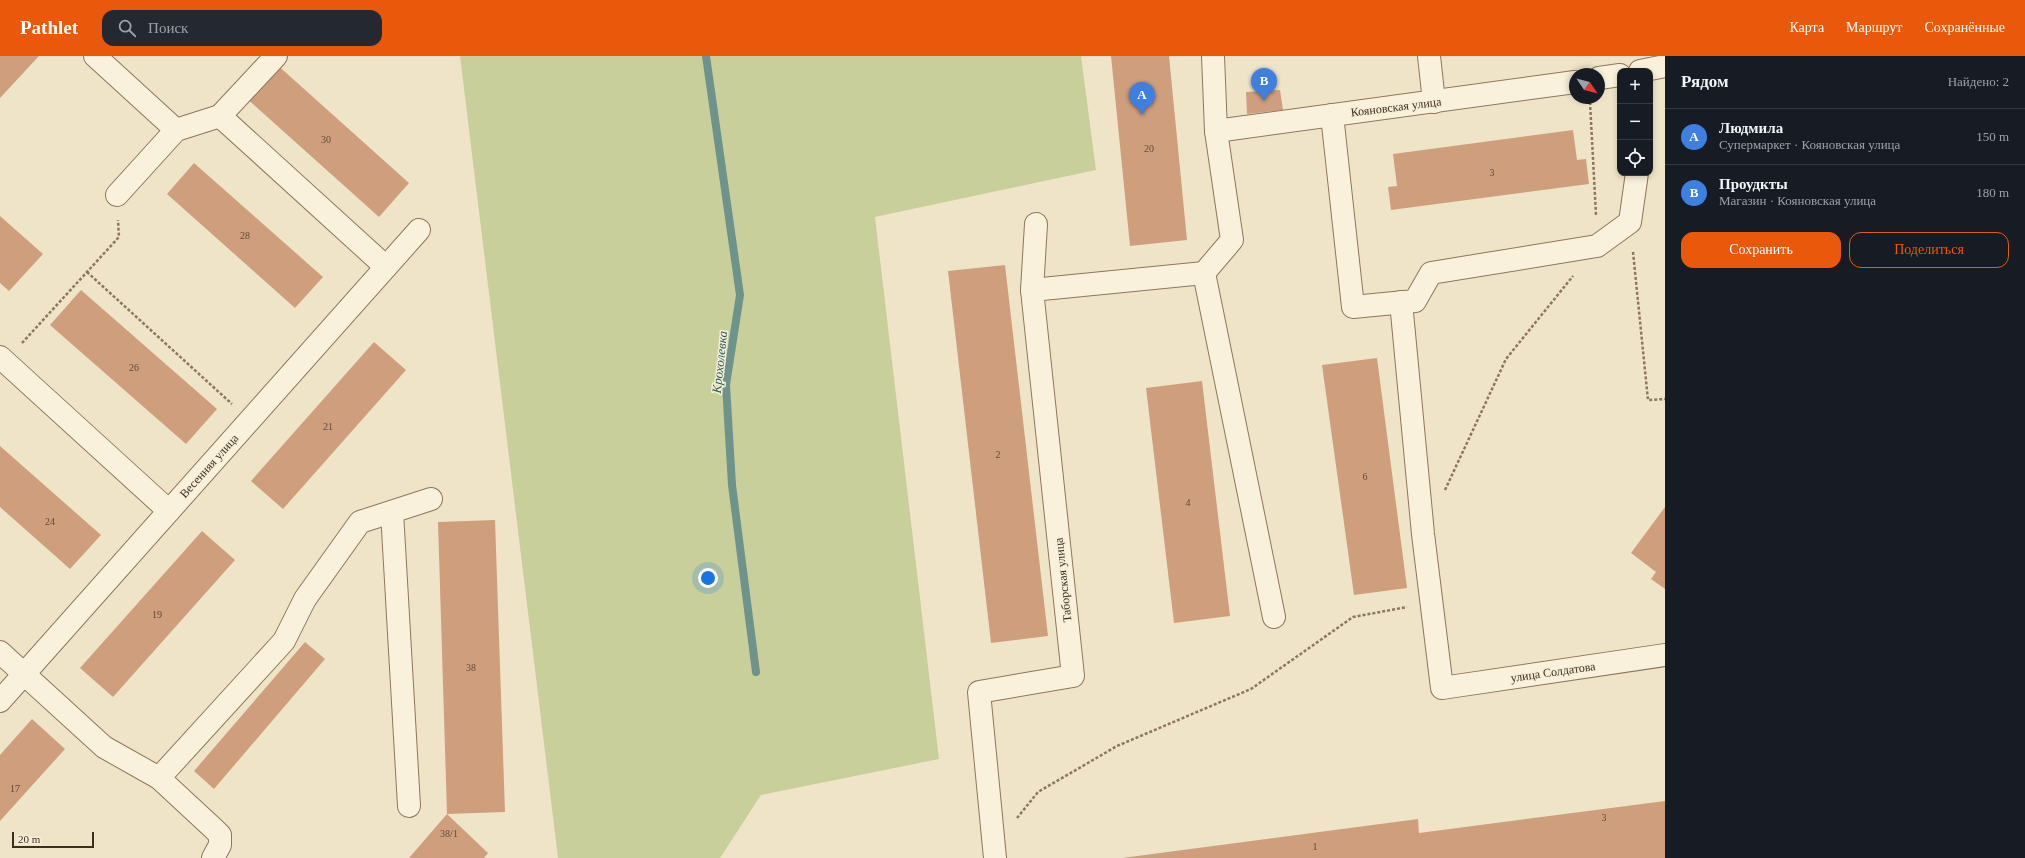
<!DOCTYPE html>
<html lang="ru">
<meta charset="utf-8">
<style>
:root{--surface:#171b24;--page:#242831;--text:#f1f3f6;--muted:#9ea1a6;--line:#363941;--accent:#ea580c}
body{margin:0;font-family:"Times New Roman",serif;background:var(--page);color:var(--text)}
.controls{position:absolute;right:12px;top:12px;display:grid;overflow:hidden;border-radius:8px;box-shadow:0 2px 6px #0003}
.controls button{width:36px;height:36px;display:grid;place-items:center;padding:0;border:0;border-bottom:1px solid var(--line);background:var(--surface);color:var(--text);font:20px sans-serif}
.compass{position:absolute;left:1569px;top:12px;width:36px;height:36px;border-radius:50%;background:var(--surface);box-shadow:0 2px 6px #0003;rotate:125deg}
.scale{position:absolute;left:12px;bottom:10px;width:82px;box-sizing:border-box;padding-left:4px;border:2px solid #3d2e20;border-top:0;font-size:11px;line-height:14px;white-space:nowrap;color:#3d2e20;-webkit-text-stroke:3px #f7eed8;paint-order:stroke}
.you{position:absolute;left:708px;top:522px;width:14px;height:14px;margin:-10px;border:3px solid #fff;border-radius:50%;background:#1a73e8;box-shadow:0 0 0 6px #1a73e833}
.badge{display:grid;place-items:center;width:26px;height:26px;border-radius:50%;background:var(--accent);color:#fff;font-size:13px;font-weight:700}
.pin{position:absolute;translate:-50% -33px;filter:drop-shadow(0 1px 2px #0008)}
.pin::after{content:'';position:absolute;top:21px;width:14px;height:12px;background:inherit;clip-path:polygon(0 0,100% 0,50% 100%)}
.list{margin:0;padding:0;list-style:none}
h2{display:flex;justify-content:space-between;align-items:center;height:52px;margin:0;padding:0 16px;font-size:17px}
h2 small{font-size:13px;font-weight:400;color:var(--muted)}
.list li{display:grid;grid-template-columns:26px 1fr auto;gap:12px;align-items:center;box-sizing:border-box;height:56px;padding:0 16px;border-top:1px solid var(--line)}
.list b{display:block;font-size:15px;white-space:nowrap}
.list p{margin:0;font-size:13px;white-space:nowrap;color:var(--muted)}
.list em{font-size:13px;font-style:normal;color:var(--muted)}
.actions{display:flex;gap:8px;padding:12px 16px}
.actions a{flex:1;padding:9px 0;border:1px solid var(--accent);border-radius:12px;text-align:center;font-size:14px;color:var(--accent)}
.actions .main{background:var(--accent);color:#fff}
.icon{flex:none;width:22px;height:22px;fill:none;stroke:currentColor;stroke-width:2;stroke-linecap:round;stroke-linejoin:round}
.map{position:relative;flex:none;width:1665px;height:802px;overflow:hidden}
header{display:flex;align-items:center;gap:24px;box-sizing:border-box;height:56px;padding:0 20px;background:var(--accent);color:#fff}
header strong{font-size:19px}
nav{display:flex;gap:22px;margin-inline-start:auto;font-size:14px}
.search{width:280px;height:36px;background:var(--page);display:flex;align-items:center;gap:10px;box-sizing:border-box;padding:0 14px;border-radius:12px;color:var(--muted);font-size:15px}
main{display:flex}
aside{flex:1;background:var(--surface)}
.map>svg:first-child{display:block}
.green{fill:#c9cf9b}
.lines{fill:none;stroke-linecap:round;stroke-linejoin:round}
.stream{stroke:#6f938a;stroke-width:8}
.building{fill:#cf9f7d}
.minor-casing{stroke:#8d765c;stroke-width:24}
.path{stroke:#8d765c;stroke-width:2.5;stroke-dasharray:3 2;stroke-linecap:butt}
.minor{stroke:#faf1dc;stroke-width:22}
.labels{text-anchor:middle;stroke-width:3;stroke-linejoin:round;paint-order:stroke}
.number-label{font-size:10px;fill:#624a37}
.street-label{font-size:12px;fill:#3d2e20;stroke:#f7eed8}
.water-label{font-size:13px;font-style:italic;fill:#2f5d5a;stroke:#f7eed8}
</style>
<header>
<strong>Pathlet</strong>
<div class="search"><svg class="icon" aria-label="search" viewBox="0 0 24 24"><circle cx="10" cy="10" r="6"/><path d="M15 15l6 6"/></svg>Поиск</div>
<nav><a>Карта</a><a>Маршрут</a><a>Сохранённые</a></nav>
</header>
<main>
<div class="map">
<svg width="1665" height="802" viewBox="0 0 1665 802">
<rect width="100%" height="100%" fill="#f0e4c8"/>
<polygon class="green" points="460,0 1081,0 1096,114 875,161 939,703 761,739 720,802 558,802"/>
<g class="lines">
<polyline class="stream" points="706,0 740,239 726,329 732,429 756,616"/>
</g>
<g class="building">
<polygon points="0,0 39,0 0,42"/>
<polygon points="1111,0 1169,0 1187,184 1130,190"/>
<polygon points="274,6 409,127 379,161 244,40"/>
<polygon points="1280,34 1283,54 1247,58 1246,36"/>
<polygon points="1573,74 1577,104 1586,103 1589,128 1391,154 1388,131 1397,130 1393,98"/>
<polygon points="194,107 323,221 295,252 167,138"/>
<polygon points="0,160 43,198 9,235 0,227"/>
<polygon points="1005,209 1048,580 991,587 948,215"/>
<polygon points="81,234 217,353 186,388 50,269"/>
<polygon points="374,286 406,314 283,453 251,425"/>
<polygon points="1377,302 1407,532 1354,539 1322,309"/>
<polygon points="1202,325 1230,560 1174,567 1146,332"/>
<polygon points="0,390 101,479 70,513 0,451"/>
<polygon points="1665,451 1665,533 1651,523 1656,516 1631,497"/>
<polygon points="495,464 505,756 447,758 438,466"/>
<polygon points="202,475 235,504 113,641 80,612"/>
<polygon points="305,586 325,603 214,733 194,715"/>
<polygon points="32,663 65,693 0,765 0,699"/>
<polygon points="1665,745 1665,802 1122,802 1418,763 1419,777"/>
<polygon points="447,758 488,797 484,802 409,802"/>
</g>
<g class="lines">
<defs>
<g id="minor">
<polyline points="95,0 176,74"/>
<polyline points="276,0 220,60 386,211"/>
<polyline points="1213,0 1216,75 1232,184 1204,217 1274,561"/>
<polyline points="1429,0 1434,46"/>
<polyline points="1640,15 1665,10"/>
<polyline points="1599,22 1620,19"/>
<polyline points="1332,59 1353,251 1415,245 1431,217 1597,190 1630,166 1637,117"/>
<polyline points="1216,75 1575,26"/>
<polyline points="117,139 176,74 220,60"/>
<polyline points="1032,234 1204,217"/>
<polyline points="1401,246 1423,478 1442,632 1665,599"/>
<polyline points="0,301 169,455"/>
<polyline points="392,456 409,750"/>
<polyline points="0,596 104,691 159,722 214,773 220,779 220,789 213,802"/>
<polyline points="0,645 419,174"/>
<polyline points="159,722 284,585 305,543 360,466 431,443"/>
<polyline points="995,802 979,636 1073,620 1032,234 1036,168"/>
</g>
</defs>
<use href="#minor" class="minor-casing"/>
<g class="path">
<polyline points="1590,46 1596,159"/>
<polyline points="1633,196 1648,344 1665,343"/>
<polyline points="87,216 232,348"/>
<polyline points="22,287 119,181 118,164"/>
<polyline points="1445,434 1506,303 1573,220"/>
<polyline points="1017,762 1038,736 1117,690 1251,633 1353,561 1407,551"/>
</g>
<use href="#minor" class="minor"/>
</g>
<g class="labels">
<g class="number-label">
<text x="326" y="87">30</text>
<text x="1149" y="96">20</text>
<text x="1492" y="120">3</text>
<text x="245" y="183">28</text>
<text x="134" y="315">26</text>
<text x="328" y="374">21</text>
<text x="998" y="402">2</text>
<text x="1365" y="424">6</text>
<text x="1188" y="450">4</text>
<text x="50" y="469">24</text>
<text x="157" y="562">19</text>
<text x="471" y="615">38</text>
<text x="15" y="736">17</text>
<text x="1604" y="765">3</text>
<text x="449" y="781">38/1</text>
<text x="1315" y="794">1</text>
</g>
<g class="street-label">
<text transform="translate(1396 51) rotate(-7)" y="4">Кояновская улица</text>
<text transform="translate(209 410) rotate(-48)" y="4">Весенняя улица</text>
<text transform="translate(1063 524) rotate(-96)" y="4">Таборская улица</text>
<text transform="translate(1553 616) rotate(-8)" y="4">улица Солдатова</text>
</g>
<g class="water-label">
<text transform="translate(719 306) rotate(-84)" y="5">Крохолевка</text>
</g>
</g>
</svg>
<div class="controls">
<button>+</button>
<button>−</button>
<button><svg class="icon" aria-label="locate" viewBox="0 0 24 24"><circle cx="12" cy="12" r="6"/><path d="M12 2v4M12 18v4M2 12h4M18 12h4"/></svg></button>
</div>
<svg class="compass" viewBox="-18 -18 36 36"><path d="M0-13l5 13h-10z" fill="#e53935"/><path d="M0 13l5-13h-10z" fill="#9ea1a6"/></svg>
<div class="scale">20 m</div>
<div class="you"></div>
<div class="pin badge" style="left:1142px;top:59px;background:#3f7fe0">A</div>
<div class="pin badge" style="left:1264px;top:45px;background:#3f7fe0">B</div>
</div>
<aside>
<h2>Рядом<small>Найдено: 2</small></h2>
<ul class="list">
<li><span class="badge" style="background:#3f7fe0">A</span><div><b>Людмила</b><p>Супермаркет · Кояновская улица</p></div><em>150 m</em></li>
<li><span class="badge" style="background:#3f7fe0">B</span><div><b>Проудкты</b><p>Магазин · Кояновская улица</p></div><em>180 m</em></li>
</ul>
<div class="actions"><a class="main">Сохранить</a><a>Поделиться</a></div>
</aside>
</main>
